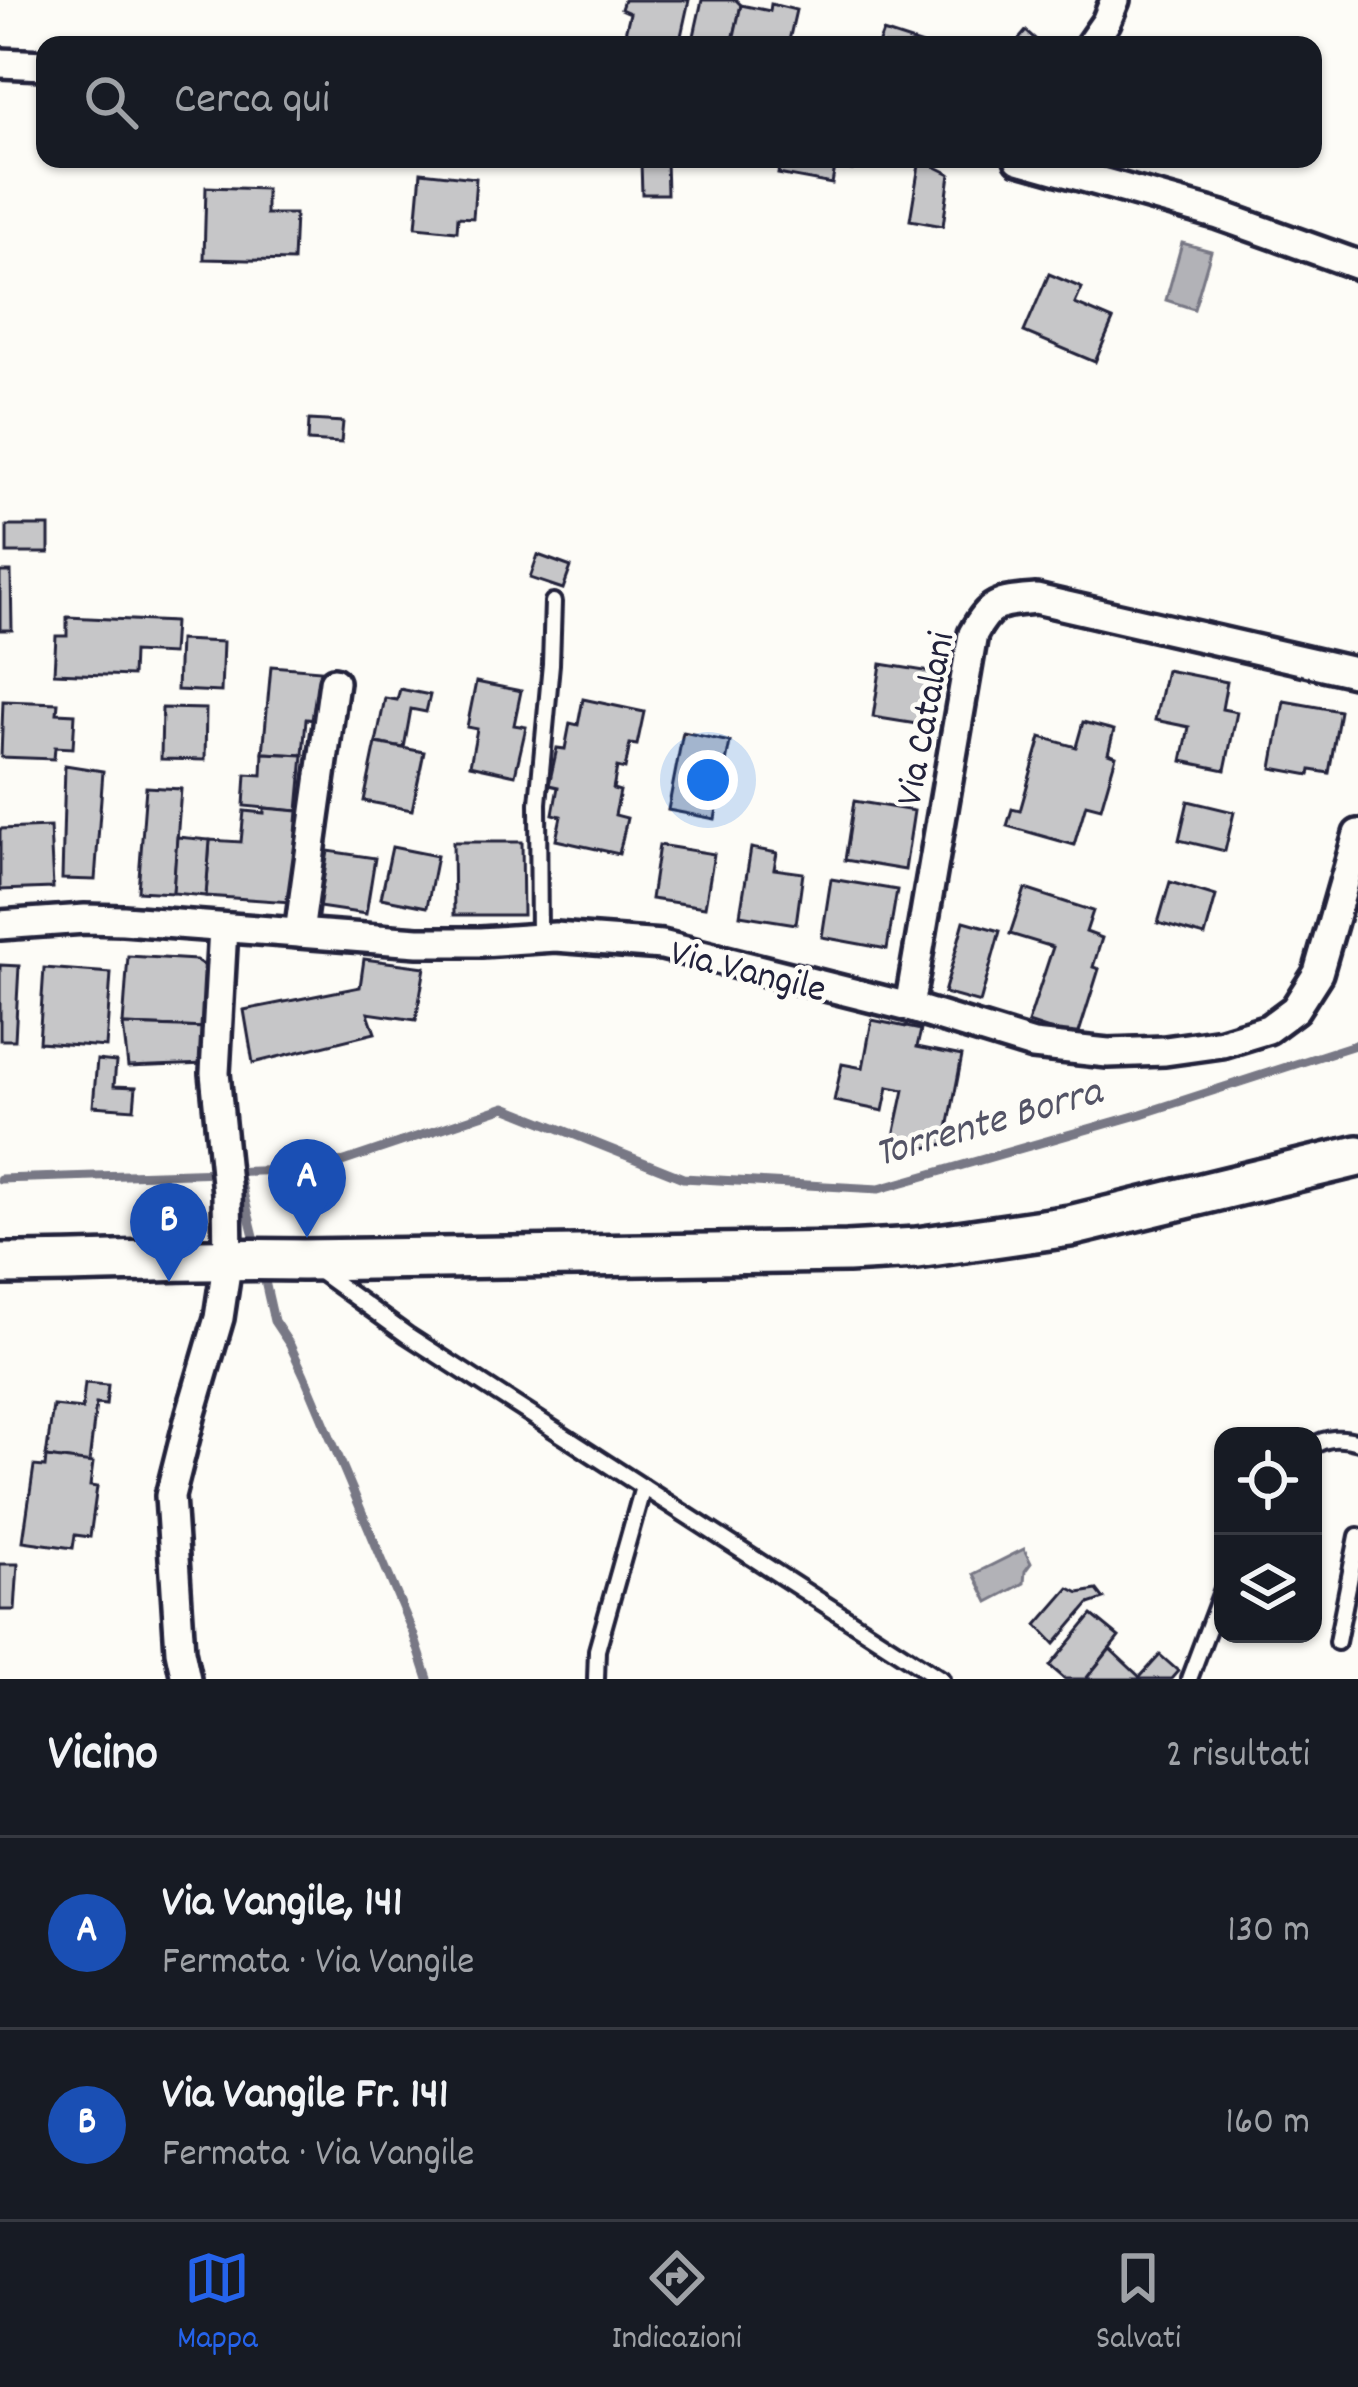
<!DOCTYPE html>
<html lang="it">
<meta charset="utf-8">
<style>
:root{--surface:#171b24;--page:#242831;--text:#f1f3f6;--muted:#9ea1a6;--line:#363941;--accent:#2563eb}
body{margin:0;font-family:Dekko,sans-serif;background:var(--page);color:var(--text)}
.controls{position:absolute;right:36px;bottom:36px;display:grid;overflow:hidden;border-radius:24px;box-shadow:0 3px 9px #0004}
.controls button{width:108px;height:108px;display:grid;place-items:center;padding:0;border:0;border-bottom:3px solid var(--line);background:var(--surface);color:var(--text);font:60px sans-serif}
.you{position:absolute;left:708px;top:780px;width:42px;height:42px;margin:-30px;border:9px solid #fff;border-radius:50%;background:#1a73e8;box-shadow:0 0 0 18px #1a73e833}
.badge{display:grid;place-items:center;width:78px;height:78px;border-radius:50%;background:var(--accent);color:#fff;font-size:39px;font-weight:700}
.pin{position:absolute;translate:-50% -99px;filter:drop-shadow(0 3px 6px #0008)}
.pin::after{content:'';position:absolute;top:63px;width:42px;height:36px;background:inherit;clip-path:polygon(0 0,100% 0,50% 100%)}
.list{margin:0;padding:0;list-style:none}
h2{display:flex;justify-content:space-between;align-items:center;height:156px;margin:0;padding:0 48px;font-size:51px}
h2 small{font-size:39px;font-weight:400;color:var(--muted)}
.list li{display:grid;grid-template-columns:78px 1fr auto;gap:36px;align-items:center;box-sizing:border-box;height:192px;padding:0 48px;border-top:3px solid var(--line)}
.list b{display:block;font-size:45px;white-space:nowrap}
.list p{margin:0;font-size:39px;white-space:nowrap;color:var(--muted)}
.list em{font-size:39px;font-style:normal;color:var(--muted)}
.icon{flex:none;width:66px;height:66px;fill:none;stroke:currentColor;stroke-width:2;stroke-linecap:round;stroke-linejoin:round}
.map{position:relative;flex:none;width:1358px;height:1679px;overflow:hidden}
.search{position:absolute;background:var(--surface);box-shadow:0 3px 9px #0004;left:36px;right:36px;top:36px;height:132px;display:flex;align-items:center;gap:30px;box-sizing:border-box;padding:0 42px;border-radius:24px;color:var(--muted);font-size:45px}
.sheet{height:540px;background:var(--surface)}
nav{display:flex;justify-content:space-around;align-items:center;box-sizing:border-box;height:168px;border-top:3px solid var(--line);background:var(--surface);font-size:33px;color:var(--muted)}
nav a{display:grid;justify-items:center;gap:6px}
nav .on{color:var(--accent)}
.map>svg:first-child{display:block}
.water{fill:#b2b2b7;stroke:#787885;stroke-width:3}
.lines{fill:none;stroke-linecap:round;stroke-linejoin:round}
.stream{stroke:#787885;stroke-width:9}
.building{fill:#c6c6c8;stroke:#22223b;stroke-width:3}
.lane-casing{stroke:#22223b;stroke-width:22}
.street-casing{stroke:#22223b;stroke-width:36}
.secondary-casing{stroke:#22223b;stroke-width:48}
.lane{stroke:#fdfcf7;stroke-width:14}
.street{stroke:#fdfcf7;stroke-width:27}
.secondary{stroke:#fdfcf7;stroke-width:39}
.labels{text-anchor:middle;stroke-width:9;stroke-linejoin:round;paint-order:stroke}
.street-label{font-size:39px;fill:#22223b;stroke:#fdfcf7}
.water-label{font-size:42px;font-style:italic;fill:#545466;stroke:#fdfcf7}
</style>
<div class="map">
<svg width="1358" height="1679" viewBox="0 0 1358 1679">
<rect width="100%" height="100%" fill="#fdfcf7"/>
<filter id="ink" filterUnits="userSpaceOnUse"><feTurbulence type="fractalNoise" baseFrequency=".00833" numOctaves="2"/><feDisplacementMap in="SourceGraphic" scale="24" xChannelSelector="R" yChannelSelector="G"/><feConvolveMatrix kernelMatrix="1 2 1 2 8 2 1 2 1" color-interpolation-filters="sRGB"/></filter>
<g filter="url(#ink)">
<g class="water">
<polygon points="1182,243 1211,251 1194,309 1166,300"/>
<polygon points="1024,1549 1031,1563 1025,1571 1024,1583 988,1602 974,1574"/>
</g>
<g class="lines">
<g class="stream">
<polyline points="238,1172 258,1252"/>
<polyline points="0,1179 321,1169 505,1107 683,1178 879,1189 1141,1114 1358,1044"/>
<polyline points="262,1268 274,1321 290,1345 304,1375 413,1633 428,1679"/>
</g>
</g>
<g class="building">
<polygon points="624,0 689,0 679,45 624,37 630,13 621,9"/>
<polygon points="702,0 736,0 741,5 732,45 692,45"/>
<polygon points="771,4 796,10 788,45 732,45 741,5 770,11"/>
<polygon points="1026,31 1042,45 1014,45"/>
<polygon points="883,32 923,45 878,45"/>
<polygon points="540,33 582,34 582,45 540,45"/>
<polygon points="624,37 666,45 624,45"/>
<polygon points="618,159 666,159 667,194 642,194 641,162 618,163"/>
<polygon points="781,159 854,159 852,170 835,167 832,184 778,174"/>
<polygon points="920,159 950,174 943,226 910,220"/>
<polygon points="421,172 476,178 473,218 458,217 457,231 416,227"/>
<polygon points="206,187 266,189 266,214 295,214 293,261 204,259"/>
<polygon points="1049,274 1082,288 1075,304 1113,320 1095,362 1024,332"/>
<polygon points="309,420 343,422 341,443 308,441"/>
<rect x="7" y="526" width="42" height="27"/>
<polygon points="538,555 571,567 563,589 530,578"/>
<polygon points="0,572 11,572 12,630 0,630"/>
<polygon points="67,617 174,622 172,654 133,652 132,676 54,673 56,636 67,636"/>
<polygon points="179,640 223,642 221,692 177,690"/>
<polygon points="881,664 937,673 929,726 873,717"/>
<polygon points="271,666 321,670 316,720 306,719 303,755 263,753"/>
<polygon points="1166,670 1227,682 1222,709 1237,712 1225,770 1182,761 1189,727 1155,720"/>
<polygon points="476,682 521,691 514,725 526,727 515,775 470,765 477,729 467,727"/>
<polygon points="400,689 430,695 426,712 411,709 404,748 376,743 385,698 397,700"/>
<polygon points="583,699 644,712 637,745 630,744 625,769 617,767 613,789 620,791 615,815 627,818 619,854 556,840 561,816 553,814 558,787 549,785 557,748 565,749 570,723 578,725"/>
<polygon points="3,701 58,703 57,713 75,714 73,748 55,747 54,759 1,757"/>
<polygon points="1284,701 1340,711 1329,773 1311,770 1310,775 1272,768"/>
<polygon points="162,708 206,709 205,760 161,759"/>
<polygon points="1083,722 1114,730 1108,753 1116,756 1101,808 1086,804 1074,845 1007,826 1012,809 1020,811 1041,737 1076,747"/>
<polygon points="683,732 730,742 715,819 668,810"/>
<polygon points="376,743 424,752 412,810 364,801"/>
<polygon points="263,753 303,755 298,811 244,806 246,774 262,775"/>
<polygon points="65,765 103,771 95,880 62,879"/>
<polygon points="146,787 181,789 173,893 138,891"/>
<polygon points="854,801 914,811 905,870 845,860"/>
<polygon points="1188,801 1234,812 1225,851 1179,840"/>
<polygon points="264,808 298,811 290,902 206,896 210,840 241,842 244,811 264,813"/>
<polygon points="50,827 53,888 0,890 0,829"/>
<polygon points="177,837 210,840 206,896 173,893"/>
<polygon points="453,842 522,842 523,915 454,915"/>
<polygon points="659,845 714,854 705,907 651,899"/>
<polygon points="392,847 437,856 427,907 381,898"/>
<polygon points="751,848 777,853 774,869 803,873 796,924 740,915"/>
<polygon points="328,851 375,858 366,914 319,907"/>
<polygon points="831,879 897,890 887,949 822,937"/>
<polygon points="1170,882 1216,896 1205,936 1158,923"/>
<polygon points="1025,889 1093,911 1086,932 1102,938 1093,967 1099,969 1077,1039 1028,1023 1053,947 1010,934"/>
<polygon points="964,921 1000,931 980,1003 944,993"/>
<polygon points="128,956 196,960 208,968 207,1028 123,1025"/>
<polygon points="364,959 425,967 416,1020 368,1013 375,1033 253,1063 244,1010 360,987"/>
<polygon points="0,965 19,966 15,1040 0,1040"/>
<polygon points="44,968 111,973 106,1047 39,1042"/>
<polygon points="872,1020 921,1030 917,1047 962,1056 945,1144 890,1155 904,1090 888,1087 883,1111 834,1101 842,1064 863,1068"/>
<polygon points="123,1025 207,1028 206,1064 128,1067"/>
<polygon points="97,1060 116,1062 114,1086 136,1087 134,1109 93,1106"/>
<polygon points="85,1383 108,1385 106,1405 96,1404 89,1463 46,1457 53,1406 82,1409"/>
<polygon points="46,1457 93,1463 90,1486 97,1487 90,1537 75,1535 73,1548 23,1541 34,1466 45,1467"/>
<polygon points="0,1564 18,1564 15,1610 0,1610"/>
<polygon points="1069,1588 1079,1593 1097,1590 1104,1599 1089,1604 1055,1644 1037,1625"/>
<polygon points="1092,1615 1119,1637 1086,1679 1065,1679 1050,1666"/>
<polygon points="1110,1649 1140,1677 1160,1655 1178,1671 1171,1679 1086,1679"/>
</g>
<g class="lines">
<defs>
<g id="lane">
<polyline points="539,938 538,803 551,664 553,602"/>
<polyline points="317,1270 407,1335 941,1679"/>
<path d="M1313,1446C1326,1437 1344,1437 1358,1442"/>
<polyline points="1337,1642 1358,1536"/>
<polyline points="596,1679 597,1650 643,1487"/>
<polyline points="1189,1679 1223,1589"/>
</g>
<g id="street">
<polyline points="1090,45 1106,22 1115,0"/>
<polyline points="0,63 45,65"/>
<polyline points="1019,159 1219,215 1358,265"/>
<polyline points="0,925 85,919 123,920 418,942 481,942 555,937 662,945 909,1007 1033,1045 1108,1053 1165,1051 1222,1043 1268,1029 1295,1009 1318,973 1358,834"/>
<polyline points="299,933 334,682"/>
<path d="M909,1007L973,634C991,601 1000,602 1036,599L1358,673"/>
<polyline points="186,1679 180,1651 170,1496 191,1413 219,1318 228,1258 227,1193 215,1073 223,928"/>
</g>
<path id="secondary" d="M0,1264C101,1264 202,1257 303,1260L847,1252L917,1248L1070,1226L1358,1156"/>
</defs>
<use href="#lane" class="lane-casing"/>
<use href="#street" class="street-casing"/>
<use href="#secondary" class="secondary-casing"/>
<use href="#lane" class="lane"/>
<use href="#street" class="street"/>
<use href="#secondary" class="secondary"/>
</g>
</g>
<g class="labels">
<g class="street-label">
<text transform="translate(922 718) rotate(-79)" y="14">Via Catalani</text>
<text transform="translate(749 968) rotate(14)" y="14">Via Vangile</text>
</g>
<g class="water-label">
<text transform="translate(987 1119) rotate(-16)" y="15">Torrente Borra</text>
</g>
</g>
</svg>
<div class="controls">
<button><svg class="icon" aria-label="locate" viewBox="0 0 24 24"><circle cx="12" cy="12" r="6"/><path d="M12 2v4M12 18v4M2 12h4M18 12h4"/></svg></button>
<button><svg class="icon" aria-label="layers" viewBox="0 0 24 24"><path d="M12 4l9 5-9 5-9-5zM3 14l9 5 9-5"/></svg></button>
</div>
<div class="you"></div>
<div class="pin badge" style="left:307px;top:1238px;background:#1a4fb4">A</div>
<div class="pin badge" style="left:169px;top:1282px;background:#1a4fb4">B</div>
<div class="search"><svg class="icon" aria-label="search" viewBox="0 0 24 24"><circle cx="10" cy="10" r="6"/><path d="M15 15l6 6"/></svg>Cerca qui</div>
</div>
<section class="sheet">
<h2>Vicino<small>2 risultati</small></h2>
<ul class="list">
<li><span class="badge" style="background:#1a4fb4">A</span><div><b>Via Vangile, 141</b><p>Fermata · Via Vangile</p></div><em>130 m</em></li>
<li><span class="badge" style="background:#1a4fb4">B</span><div><b>Via Vangile Fr. 141</b><p>Fermata · Via Vangile</p></div><em>160 m</em></li>
</ul>
</section>
<nav>
<a class="on"><svg class="icon" aria-label="map" viewBox="0 0 24 24"><path d="M3 6l6-2 6 2 6-2v14l-6 2-6-2-6 2zM9 4v14M15 6v14"/></svg>Mappa</a>
<a><svg class="icon" aria-label="directions" viewBox="0 0 24 24"><path d="M12 3l9 9-9 9-9-9zM9 14v-3h6M13 9l2 2-2 2"/></svg>Indicazioni</a>
<a><svg class="icon" aria-label="saved" viewBox="0 0 24 24"><path d="M7 4h10v16l-5-4-5 4z"/></svg>Salvati</a>
</nav>
